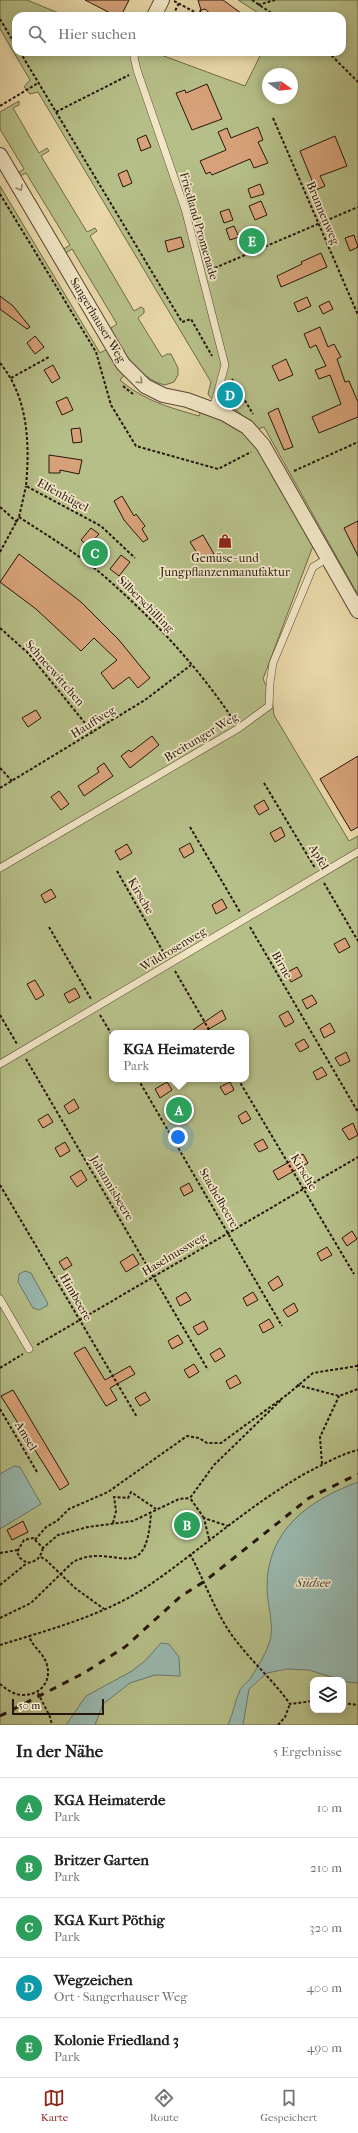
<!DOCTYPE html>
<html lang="de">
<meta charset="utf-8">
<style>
:root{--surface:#fff;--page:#f6f6f6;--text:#202124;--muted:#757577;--line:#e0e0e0;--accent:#8f2418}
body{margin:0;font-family:"IM FELL French Canon",serif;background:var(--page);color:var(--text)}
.controls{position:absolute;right:12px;bottom:12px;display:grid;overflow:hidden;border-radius:8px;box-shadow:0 2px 10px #0003}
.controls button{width:36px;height:36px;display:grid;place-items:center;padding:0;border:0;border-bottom:1px solid var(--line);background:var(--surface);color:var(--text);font:20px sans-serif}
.compass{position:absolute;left:262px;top:68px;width:36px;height:36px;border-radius:50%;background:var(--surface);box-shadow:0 2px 10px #0003;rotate:104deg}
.scale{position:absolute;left:12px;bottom:10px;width:92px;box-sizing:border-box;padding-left:4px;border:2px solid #27150c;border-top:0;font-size:11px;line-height:14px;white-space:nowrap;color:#27150c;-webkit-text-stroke:3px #f1e6c6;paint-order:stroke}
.you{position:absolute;left:178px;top:1137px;width:14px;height:14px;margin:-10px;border:3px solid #fff;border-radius:50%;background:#1a73e8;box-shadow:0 0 0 6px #1a73e833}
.badge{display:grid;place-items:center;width:26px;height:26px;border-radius:50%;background:var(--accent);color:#fff;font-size:13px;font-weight:700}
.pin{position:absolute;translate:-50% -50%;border:2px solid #fff;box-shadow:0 1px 4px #0006}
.popup{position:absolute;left:109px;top:1030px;width:140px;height:52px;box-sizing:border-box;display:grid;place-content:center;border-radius:8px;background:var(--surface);filter:drop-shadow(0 1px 3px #0005);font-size:13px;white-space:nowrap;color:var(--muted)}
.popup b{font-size:15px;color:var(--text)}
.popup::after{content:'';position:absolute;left:50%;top:100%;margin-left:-8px;border:8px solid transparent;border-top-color:var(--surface)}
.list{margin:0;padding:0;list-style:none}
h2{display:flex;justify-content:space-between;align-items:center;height:52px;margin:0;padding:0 16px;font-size:17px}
h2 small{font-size:13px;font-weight:400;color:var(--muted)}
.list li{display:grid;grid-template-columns:26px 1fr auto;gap:12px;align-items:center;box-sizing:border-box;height:60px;padding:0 16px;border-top:1px solid var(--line)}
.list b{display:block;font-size:15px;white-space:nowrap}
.list p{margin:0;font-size:13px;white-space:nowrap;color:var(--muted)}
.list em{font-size:13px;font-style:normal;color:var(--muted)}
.icon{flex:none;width:22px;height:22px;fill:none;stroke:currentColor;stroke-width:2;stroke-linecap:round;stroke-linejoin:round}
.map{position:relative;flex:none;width:358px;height:1725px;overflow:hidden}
.search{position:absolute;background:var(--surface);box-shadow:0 2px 10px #0003;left:12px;right:12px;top:12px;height:44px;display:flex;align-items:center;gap:10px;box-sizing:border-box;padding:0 14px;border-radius:12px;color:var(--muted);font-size:15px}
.sheet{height:352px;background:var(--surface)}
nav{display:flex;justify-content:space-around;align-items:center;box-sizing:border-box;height:56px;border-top:1px solid var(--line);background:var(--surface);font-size:11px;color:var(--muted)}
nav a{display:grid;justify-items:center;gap:2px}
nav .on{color:var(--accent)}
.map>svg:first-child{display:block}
.green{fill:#b6bf88;stroke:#6e6a4a;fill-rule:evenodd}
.water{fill:#99b9af;stroke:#6b776e}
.building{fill:#d7a279;stroke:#27150c}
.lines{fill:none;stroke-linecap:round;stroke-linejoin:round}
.lane-casing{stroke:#584633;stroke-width:8}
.street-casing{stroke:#584633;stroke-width:16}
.path{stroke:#27150c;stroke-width:2;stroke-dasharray:3 2;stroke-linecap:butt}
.lane{stroke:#f1e6c6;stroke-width:7}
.street{stroke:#f1e6c6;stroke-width:14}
.rail{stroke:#27150c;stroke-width:3;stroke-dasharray:7 7;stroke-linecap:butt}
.oneway{stroke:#968872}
.labels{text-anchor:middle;stroke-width:3.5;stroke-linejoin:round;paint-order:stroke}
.street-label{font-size:12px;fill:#27150c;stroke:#f1e6c6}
.poi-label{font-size:12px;fill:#27150c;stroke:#f1e6c6}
.water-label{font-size:13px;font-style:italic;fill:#4f4e45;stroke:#f1e6c6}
</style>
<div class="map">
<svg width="358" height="1725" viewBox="0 0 358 1725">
<rect width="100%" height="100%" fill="#e9d8a8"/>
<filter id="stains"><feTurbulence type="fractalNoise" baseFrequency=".005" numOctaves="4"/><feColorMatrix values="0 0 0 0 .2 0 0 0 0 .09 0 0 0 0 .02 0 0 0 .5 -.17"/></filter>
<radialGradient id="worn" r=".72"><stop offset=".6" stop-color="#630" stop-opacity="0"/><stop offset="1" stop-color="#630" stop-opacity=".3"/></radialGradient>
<g class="green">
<path d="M0,0H27L66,16H16V52H153L245,86L262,52H342V16H263L238,0H358V595L264,427L258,429L236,410L211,398L208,394L211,382L38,92L30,94L24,87L30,80L0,29ZM268,74H292V98H268Z"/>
<path d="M19,101V105L13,108L39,153L47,148L49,151L41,156L87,232L95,228L97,231L90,236L134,311L141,307L144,309V313L138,318L162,357L167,354H171L178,368V375L174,382L165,385C139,379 123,352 111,331V328L117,324L72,249L64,254L62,250L70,245L26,173L18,177L16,174L24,169L0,129V112Z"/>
<path d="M0,186L100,353L107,349L126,373L120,380C145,401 168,407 199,416L202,408L233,421L256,445L313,546L263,679L272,698L274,715L349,841L358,836V1725H0ZM112,1033H246V1079H112ZM313,1680H343V1710H313Z"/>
</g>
<g class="water">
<polygon points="25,1271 31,1273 47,1302 48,1305 39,1310 33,1308 18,1282 19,1274"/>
<polygon points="14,1466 20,1467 41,1504 0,1529 0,1474"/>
<path d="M358,1482V1683L347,1682L309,1670L287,1669L267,1673L249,1689L243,1725H228C233,1714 235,1701 240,1690C242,1685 249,1682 252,1676C259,1664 268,1651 271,1636C273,1620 267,1603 267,1587C267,1530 309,1500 358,1482Z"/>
<polygon points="161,1643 169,1644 179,1657 180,1676 155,1675 130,1683 103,1704 95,1725 66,1725 86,1696 132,1671 146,1660"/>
</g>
<g class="building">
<polygon points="85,0 129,0 121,16 116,16"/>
<polygon points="198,0 223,0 245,16 213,16 205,9 201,10"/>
<polygon points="207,84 222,119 192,130 176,93 185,90 186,93"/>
<polygon points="258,127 263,140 258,142 268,163 254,168 250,159 212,175 210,172 206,174 200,161 226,150 218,132 227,128 231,138"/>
<polygon points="146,135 151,147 141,151 137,139"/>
<polygon points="335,136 347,166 320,176 325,186 316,190 300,151"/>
<polygon points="127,170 132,183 123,187 118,174"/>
<polygon points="260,184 264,194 251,198 248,189"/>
<polygon points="261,201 267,215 255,220 249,206"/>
<polygon points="229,209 233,220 224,223 220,212"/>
<polygon points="234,226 239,237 230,240 226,229"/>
<polygon points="354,235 358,247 350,251 345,238"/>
<polygon points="181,237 184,247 168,252 165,241"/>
<polygon points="321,253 327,267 281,287 277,276 302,264 301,262"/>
<polygon points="0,296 13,306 30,327 27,329 0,309"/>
<polygon points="307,297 311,306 298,312 294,303"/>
<polygon points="329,301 333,309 323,314 319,306"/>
<polygon points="320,327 328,347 334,344 341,357 337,359 345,382 349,381 358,402 358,417 319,433 312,417 341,404 330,375 319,379 315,370 326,366 316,345 310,348 304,334"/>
<polygon points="35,336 44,347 35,354 27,343"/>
<polygon points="286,359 293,375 279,381 272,366"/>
<polygon points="53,365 60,378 52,383 44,370"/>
<polygon points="67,397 73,410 62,415 56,402"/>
<polygon points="278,408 293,447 284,450 268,413"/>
<polygon points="80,428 82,442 73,443 71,429"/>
<polygon points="49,455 82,460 79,474 60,470 60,473 49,473"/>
<polygon points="122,496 134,516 136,514 145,526 142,529 148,539 143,542 124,520 114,501"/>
<polygon points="358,521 358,556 344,528"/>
<polygon points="91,528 99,534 88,546 81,540"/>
<polygon points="203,535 214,554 202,561 190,542"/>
<polygon points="19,554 81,602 119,640 150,678 138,688 129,677 113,689 101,673 117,660 94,638 81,651 36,609 0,582"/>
<polygon points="121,555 130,562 119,576 110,569"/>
<polygon points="36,710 41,718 28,727 22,718"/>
<polygon points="152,736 159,745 130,768 121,756 129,750 131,752"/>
<polygon points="358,756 358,827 351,831 320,779"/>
<polygon points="104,763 113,776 84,796 78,786 99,772 97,768"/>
<polygon points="59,791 69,804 61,810 51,797"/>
<polygon points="264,800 269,809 259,815 254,806"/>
<polygon points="281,827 285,836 275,842 270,833"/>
<polygon points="190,843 194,852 184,858 179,849"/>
<polygon points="127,844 132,853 120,860 115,851"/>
<polygon points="51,889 56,897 45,903 41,895"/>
<polygon points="222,899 227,908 216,914 212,905"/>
<polygon points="345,938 350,947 339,953 334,944"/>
<polygon points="297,967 302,976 291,982 286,973"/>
<polygon points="35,980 44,995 36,1000 27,984"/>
<polygon points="75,988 80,997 69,1003 64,994"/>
<polygon points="312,995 317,1003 307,1009 302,1000"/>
<polygon points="222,1010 226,1019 202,1033 195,1033 193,1030"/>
<polygon points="288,1011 294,1022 285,1027 279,1016"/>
<polygon points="330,1023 335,1032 324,1038 320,1029"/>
<polygon points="304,1039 309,1047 300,1052 295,1044"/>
<polygon points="346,1052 350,1061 340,1066 335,1058"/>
<polygon points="322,1067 327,1075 317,1080 313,1072"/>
<polygon points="167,1082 172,1090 160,1098 155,1089"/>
<polygon points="230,1082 234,1090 225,1095 220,1087"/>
<polygon points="74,1099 79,1108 69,1114 64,1106"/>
<polygon points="246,1111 251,1119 242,1124 238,1116"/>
<polygon points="48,1114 53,1122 43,1128 38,1120"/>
<polygon points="353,1123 358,1135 349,1140 342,1129"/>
<polygon points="263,1139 268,1148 259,1152 254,1144"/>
<polygon points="65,1142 70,1151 60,1157 55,1148"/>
<polygon points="303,1154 308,1163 278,1180 273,1171"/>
<polygon points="81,1170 87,1180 77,1187 70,1177"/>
<polygon points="189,1183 193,1191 184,1196 180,1188"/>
<polygon points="352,1231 357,1239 347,1246 342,1238"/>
<polygon points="327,1247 332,1255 321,1261 317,1253"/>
<polygon points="133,1254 139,1264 126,1272 120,1262"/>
<polygon points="67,1257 72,1265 64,1270 59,1262"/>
<polygon points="278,1276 283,1285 273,1291 268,1283"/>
<polygon points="186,1292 191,1300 180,1306 176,1298"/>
<polygon points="253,1292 258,1300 247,1306 243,1298"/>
<polygon points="294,1303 298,1311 288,1317 283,1310"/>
<polygon points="269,1319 274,1327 263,1333 259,1325"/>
<polygon points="204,1321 208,1329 198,1335 193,1327"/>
<polygon points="178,1335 183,1343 172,1349 168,1341"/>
<polygon points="85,1347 105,1380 130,1366 135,1374 110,1388 117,1400 106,1406 74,1353"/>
<polygon points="220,1348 225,1356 215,1362 210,1354"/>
<polygon points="194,1364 199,1372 189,1378 184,1370"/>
<polygon points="236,1375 241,1383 230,1389 226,1381"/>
<polygon points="13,1390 69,1484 60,1490 1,1396"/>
<polygon points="145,1392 150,1400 140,1406 135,1398"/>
<polygon points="23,1521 28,1532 12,1540 7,1530"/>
</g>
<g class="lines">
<defs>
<g id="lane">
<polyline points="136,52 134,57 137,70 185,209 225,365 213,409"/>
<polyline points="0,868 239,728 269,706 270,683 273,663 313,567 328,558"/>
<polyline points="0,1064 358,852"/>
<polyline points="0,1299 29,1349"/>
</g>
<g id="street">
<polyline points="154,16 162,0"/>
<polyline points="0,155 123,364 145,386 163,395 187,400 225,414 247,427 263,445 358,611"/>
</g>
</defs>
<use href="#lane" class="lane-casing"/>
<use href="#street" class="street-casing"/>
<g class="path">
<polyline points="252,0 276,16"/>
<polyline points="174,1 202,16"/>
<polyline points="258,5 275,0"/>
<polyline points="173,15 179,3"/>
<polyline points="197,16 201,10"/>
<polyline points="0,19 16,46"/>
<polyline points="20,52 182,322 191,319 212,356"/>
<polyline points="328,52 358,82"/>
<polyline points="0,106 38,83"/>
<polyline points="56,112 129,75"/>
<polyline points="273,118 358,315"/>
<polyline points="0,194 96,352 111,405 136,446 218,469 251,452"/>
<polyline points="210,270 358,207"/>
<path d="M0,363C28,397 30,443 26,486L101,526L135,558"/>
<polyline points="11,378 49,357"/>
<polyline points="232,379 253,414"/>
<polyline points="123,386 133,394"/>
<polyline points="294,471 358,442"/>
<polyline points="0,507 17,522"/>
<path d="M19,517C51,538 85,558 113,584C158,624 201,671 234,721"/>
<polyline points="0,552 19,517 26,486"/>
<polyline points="0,628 28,653 93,733"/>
<polyline points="0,768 12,781"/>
<polyline points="264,783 315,868"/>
<polyline points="0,788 145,700 191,665"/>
<polyline points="190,827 240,912"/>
<polyline points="117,871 165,955"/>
<polyline points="324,883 358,941"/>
<polyline points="49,927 91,999"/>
<polyline points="250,927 358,1112"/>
<polyline points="175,971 211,1033"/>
<polyline points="0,1015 17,1044"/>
<polyline points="100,1015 112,1035"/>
<polyline points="26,1059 208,1370"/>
<polyline points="138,1079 282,1326"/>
<polyline points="238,1079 354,1274"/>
<polyline points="0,1185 137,1417"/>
<polyline points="37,1345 358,1157"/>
<polyline points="358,1364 358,1371"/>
<polyline points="0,1368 23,1354"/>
<polyline points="297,1385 339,1396 358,1389"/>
<polyline points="288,1394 313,1373 357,1366"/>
<polyline points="0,1409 37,1472"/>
<polyline points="322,1464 320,1437 339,1396"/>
<polyline points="204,1518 190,1498 214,1465 282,1399"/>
<polyline points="113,1523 116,1511 114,1497 128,1498 131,1492 156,1509"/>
<polyline points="209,1539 204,1518 228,1526"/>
<polyline points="35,1540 46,1527 57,1521 69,1509 108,1492 187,1436 199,1438 207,1443 221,1443 288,1394"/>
<path d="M43,1548C40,1558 38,1561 27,1563L20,1558L17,1552L24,1540L33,1538L43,1548L58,1535L88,1527L133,1521L179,1499L190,1498"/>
<polyline points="0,1553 18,1550"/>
<path d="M190,1554C204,1580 217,1616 234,1638C251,1661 273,1680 290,1704L313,1701"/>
<polyline points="41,1557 46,1560 75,1588 104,1609"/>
<polyline points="0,1585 27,1563"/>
<path d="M0,1618L31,1603L73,1562C114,1540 146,1591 151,1513"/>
<path d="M0,1645C51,1629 106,1615 151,1584C204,1547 252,1503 308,1472C324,1464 341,1454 358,1450"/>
<path d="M0,1684C6,1689 14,1695 22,1695C39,1696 52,1682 47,1665C44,1653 33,1648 29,1636"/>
<polyline points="38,1693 50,1717 52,1725"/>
<polyline points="343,1703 358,1705"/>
<polyline points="278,1725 285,1717 290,1704"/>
</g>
<use href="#lane" class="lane"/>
<use href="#street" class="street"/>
<polyline class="rail" points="0,1716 84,1673 125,1647 180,1597 205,1581 309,1498 358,1474"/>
</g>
<defs><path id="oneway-chevron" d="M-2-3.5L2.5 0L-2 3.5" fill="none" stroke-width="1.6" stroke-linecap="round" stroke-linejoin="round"/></defs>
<g class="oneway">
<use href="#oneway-chevron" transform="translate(20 188) rotate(60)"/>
<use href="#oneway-chevron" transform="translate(140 381) rotate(44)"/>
</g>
<defs>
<symbol id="shop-bare" viewBox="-9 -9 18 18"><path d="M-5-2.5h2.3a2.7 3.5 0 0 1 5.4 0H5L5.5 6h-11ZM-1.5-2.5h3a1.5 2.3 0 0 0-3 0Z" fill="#8f2418" stroke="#f1e6c6" stroke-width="2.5" paint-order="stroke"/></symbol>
</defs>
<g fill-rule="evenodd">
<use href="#shop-bare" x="215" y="531" width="20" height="20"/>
</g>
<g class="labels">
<g class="street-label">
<text transform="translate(323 213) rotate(67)" y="4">Brunnenweg</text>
<text transform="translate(199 226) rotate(74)" y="4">Friedland Promenade</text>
<text transform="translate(98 320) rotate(59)" y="4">Sangerhauser Weg</text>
<text transform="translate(63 495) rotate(28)" y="4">Elfenhügel</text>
<text transform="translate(146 604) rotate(45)" y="4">Silberschilling</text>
<text transform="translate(55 673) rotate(49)" y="4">Schneewittchen</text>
<text transform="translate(93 722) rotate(-32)" y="4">Hauffweg</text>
<text transform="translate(201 737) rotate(-31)" y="4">Breitunger Weg</text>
<text transform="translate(319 857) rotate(59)" y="4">Apfel</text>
<text transform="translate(141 896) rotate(60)" y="4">Kirsche</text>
<text transform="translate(173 949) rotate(-31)" y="4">Wildrosenweg</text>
<text transform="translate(282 965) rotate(60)" y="4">Birne</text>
<text transform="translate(304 1172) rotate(59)" y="4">Kirsche</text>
<text transform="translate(112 1188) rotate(59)" y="4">Johannisbeere</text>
<text transform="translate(219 1198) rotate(60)" y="4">Stachelbeere</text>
<text transform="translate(174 1254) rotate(-31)" y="4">Haselnussweg</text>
<text transform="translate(76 1297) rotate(60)" y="4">Himbeere</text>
<text transform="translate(26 1436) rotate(59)" y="4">Amsel</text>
</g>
<g class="poi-label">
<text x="225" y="562">Gemüse- und<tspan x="225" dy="14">Jungpflanzenmanufaktur</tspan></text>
</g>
<g class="water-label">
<text x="313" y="1587">Südsee</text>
</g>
</g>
<rect width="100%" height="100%" filter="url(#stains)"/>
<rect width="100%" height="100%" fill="url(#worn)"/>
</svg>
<div class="controls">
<button><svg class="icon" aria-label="layers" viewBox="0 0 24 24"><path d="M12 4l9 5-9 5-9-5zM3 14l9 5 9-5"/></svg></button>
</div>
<svg class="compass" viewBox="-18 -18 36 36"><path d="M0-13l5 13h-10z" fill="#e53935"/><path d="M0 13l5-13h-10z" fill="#757577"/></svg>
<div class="scale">50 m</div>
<div class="you"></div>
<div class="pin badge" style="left:179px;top:1110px;background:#2e9e5b">A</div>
<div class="popup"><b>KGA Heimaterde</b>Park</div>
<div class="pin badge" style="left:187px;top:1525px;background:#2e9e5b">B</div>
<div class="pin badge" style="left:95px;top:553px;background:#2e9e5b">C</div>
<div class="pin badge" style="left:230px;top:395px;background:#0f9aa8">D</div>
<div class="pin badge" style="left:252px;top:241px;background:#2e9e5b">E</div>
<div class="search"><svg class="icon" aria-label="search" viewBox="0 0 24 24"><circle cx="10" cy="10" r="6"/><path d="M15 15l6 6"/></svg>Hier suchen</div>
</div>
<section class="sheet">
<h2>In der Nähe<small>5 Ergebnisse</small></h2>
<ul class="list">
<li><span class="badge" style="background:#2e9e5b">A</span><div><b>KGA Heimaterde</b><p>Park</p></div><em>10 m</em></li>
<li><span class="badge" style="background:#2e9e5b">B</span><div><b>Britzer Garten</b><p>Park</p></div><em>210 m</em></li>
<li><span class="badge" style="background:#2e9e5b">C</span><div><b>KGA Kurt Pöthig</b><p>Park</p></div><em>320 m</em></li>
<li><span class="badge" style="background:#0f9aa8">D</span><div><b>Wegzeichen</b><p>Ort · Sangerhauser Weg</p></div><em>400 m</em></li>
<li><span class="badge" style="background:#2e9e5b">E</span><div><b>Kolonie Friedland 3</b><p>Park</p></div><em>490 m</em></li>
</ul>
</section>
<nav>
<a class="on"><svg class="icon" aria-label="map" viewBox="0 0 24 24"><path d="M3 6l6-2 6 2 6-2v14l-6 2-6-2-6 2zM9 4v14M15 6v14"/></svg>Karte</a>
<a><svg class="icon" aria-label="directions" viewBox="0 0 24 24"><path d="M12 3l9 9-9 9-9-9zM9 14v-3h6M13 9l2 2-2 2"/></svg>Route</a>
<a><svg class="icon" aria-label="saved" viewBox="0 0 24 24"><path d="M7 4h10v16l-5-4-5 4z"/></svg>Gespeichert</a>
</nav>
